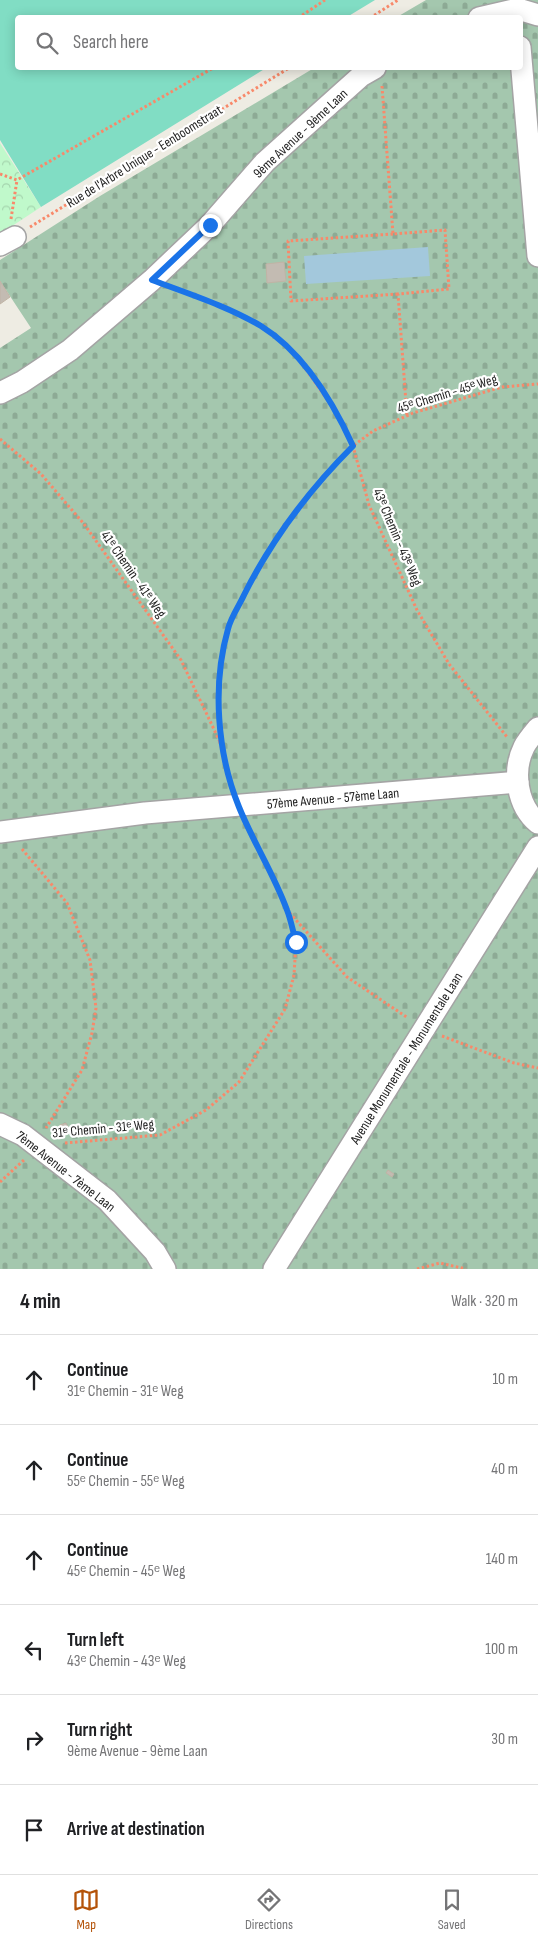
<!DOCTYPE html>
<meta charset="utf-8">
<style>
:root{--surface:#fff;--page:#f6f6f6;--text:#202124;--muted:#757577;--line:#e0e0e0;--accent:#b45309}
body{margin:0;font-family:"Sofia Sans Condensed",sans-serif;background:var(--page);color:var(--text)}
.stop{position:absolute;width:15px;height:15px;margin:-11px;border:4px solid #1a73e8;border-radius:50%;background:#fff}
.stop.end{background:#1a73e8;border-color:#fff;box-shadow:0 1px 5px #0008}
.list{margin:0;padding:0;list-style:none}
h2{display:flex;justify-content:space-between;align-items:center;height:65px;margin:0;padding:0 20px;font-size:21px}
h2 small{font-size:16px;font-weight:400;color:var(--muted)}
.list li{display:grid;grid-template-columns:32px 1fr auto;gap:15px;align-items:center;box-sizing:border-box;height:90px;padding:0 20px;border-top:1px solid var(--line)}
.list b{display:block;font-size:19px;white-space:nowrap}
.list p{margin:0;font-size:16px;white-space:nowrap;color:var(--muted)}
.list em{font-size:16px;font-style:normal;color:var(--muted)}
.icon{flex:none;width:28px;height:28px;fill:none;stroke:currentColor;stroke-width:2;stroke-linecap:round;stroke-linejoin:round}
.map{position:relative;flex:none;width:538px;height:1269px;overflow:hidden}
.search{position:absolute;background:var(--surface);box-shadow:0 2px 12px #0003;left:15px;right:15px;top:15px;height:55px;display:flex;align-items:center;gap:12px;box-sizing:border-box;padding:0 18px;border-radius:5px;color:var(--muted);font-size:19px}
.sheet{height:605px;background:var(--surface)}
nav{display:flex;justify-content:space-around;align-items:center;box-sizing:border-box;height:70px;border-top:1px solid var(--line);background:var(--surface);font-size:14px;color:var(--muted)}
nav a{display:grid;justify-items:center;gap:2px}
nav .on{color:var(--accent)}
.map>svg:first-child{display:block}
.cemetery{fill:url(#cemetery-stones)}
.park{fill:url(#park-crowns)}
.pitch{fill:#81ddc4}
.water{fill:#a3c8dc}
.building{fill:#c3bbb2;stroke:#c0b4a5}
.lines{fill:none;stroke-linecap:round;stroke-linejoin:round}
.street-casing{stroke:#a4a4a4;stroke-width:24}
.path{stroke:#f8896a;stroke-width:3;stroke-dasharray:2.5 2.5;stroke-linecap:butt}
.street{stroke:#fff;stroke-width:21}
.route{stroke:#1a73e8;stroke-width:6}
.labels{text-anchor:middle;stroke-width:4.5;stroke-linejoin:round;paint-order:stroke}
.street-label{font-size:14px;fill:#1d1d1d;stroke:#fff}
</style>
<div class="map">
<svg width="538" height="1269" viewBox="0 0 538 1269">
<defs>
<pattern id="cemetery-stones" width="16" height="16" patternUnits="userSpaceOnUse" patternTransform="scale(1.25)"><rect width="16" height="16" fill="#a4c7ae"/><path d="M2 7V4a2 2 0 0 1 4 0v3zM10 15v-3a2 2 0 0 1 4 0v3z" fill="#8daa95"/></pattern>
<pattern id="park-crowns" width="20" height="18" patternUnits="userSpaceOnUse" patternTransform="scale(1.25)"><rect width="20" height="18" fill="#c0f9cb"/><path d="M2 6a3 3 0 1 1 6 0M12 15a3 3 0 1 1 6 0" fill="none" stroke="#a5d5ae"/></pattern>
</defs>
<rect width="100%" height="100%" fill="#eeece3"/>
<polygon class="cemetery" points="426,0 538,0 538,1269 0,1269 0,348 31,328 0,281 0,260 100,196 314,68 520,68 520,18 397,17"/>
<polygon class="park" points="0,143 41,207 0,234"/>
<polygon class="pitch" points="0,0 375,0 347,17 18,18 18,68 266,68 41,207 0,140"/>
<polygon class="water" points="428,247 430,276 306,284 304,256"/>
<g class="building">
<polygon points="284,262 286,281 267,283 266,264"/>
<polygon points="0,281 10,297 0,304"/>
<polygon points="66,1123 68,1127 62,1130 60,1125"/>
<polygon points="388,1170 394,1174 392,1177 386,1173"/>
</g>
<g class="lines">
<defs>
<g id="street">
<polyline points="479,18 518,9 538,15"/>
<polyline points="520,47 538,256"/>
<polyline points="0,245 15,237"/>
<polyline points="0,393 22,382 70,350 152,280 210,225 265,162 361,76 375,68"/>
<path d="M538,728C533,734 527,741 524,747C512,771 517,806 538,823"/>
<polyline points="0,832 145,813 518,782"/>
<polyline points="0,1124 23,1135 107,1200 155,1252 165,1269"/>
<polyline points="274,1269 538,847"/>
</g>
</defs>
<use href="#street" class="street-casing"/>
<g class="path">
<polyline points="298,18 325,0"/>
<polyline points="370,18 398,0"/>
<polyline points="382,86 393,234 445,230 449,289 398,294 407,416"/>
<polyline points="0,174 17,180 213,68"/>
<polyline points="11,219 17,180"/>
<polyline points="30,227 289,68"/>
<polyline points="393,234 288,241 291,301 398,294"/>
<polyline points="172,287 225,308 262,327 281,340 298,358 342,421 353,446 369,505 417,610 449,664 507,737"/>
<polyline points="0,439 41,474 84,524 181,660 220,742"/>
<polyline points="232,787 220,743 219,722 220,675 228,628 255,573 288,521 326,473 353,446 373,431 413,413 502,387 538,384"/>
<polyline points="246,823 287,910 347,977 408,1018"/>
<polyline points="22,849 67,903 90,960 96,1008 92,1033 82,1070 46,1128"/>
<polyline points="442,1036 514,1063 538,1068"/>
<polyline points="65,1143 160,1135 206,1110 239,1082 285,1009 294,975 296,942 288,912"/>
<polyline points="0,1182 24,1160"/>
<polyline points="417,1269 440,1263 466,1269"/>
</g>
<use href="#street" class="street"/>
</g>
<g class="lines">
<path class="route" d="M210,225L152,280C189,294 227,306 261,326C303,352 333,402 353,446C309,490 272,539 244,595C239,606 231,617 228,629C212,685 217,753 239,807C253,842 274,874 287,910C291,920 293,932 296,942"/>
</g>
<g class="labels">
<g class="street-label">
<text transform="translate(300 133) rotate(-43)" y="5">9ème Avenue - 9ème Laan</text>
<text transform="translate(144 156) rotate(-32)" y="5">Rue de l'Arbre Unique - Eenboomstraat</text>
<text transform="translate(447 393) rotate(-17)" y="5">45ᵉ Chemin - 45ᵉ Weg</text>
<text transform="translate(398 537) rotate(67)" y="5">43ᵉ Chemin - 43ᵉ Weg</text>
<text transform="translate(134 574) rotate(55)" y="5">41ᵉ Chemin - 41ᵉ Weg</text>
<text transform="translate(333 798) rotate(-5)" y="5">57ème Avenue - 57ème Laan</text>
<text transform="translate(406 1058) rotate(-58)" y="5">Avenue Monumentale - Monumentale Laan</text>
<text transform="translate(103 1128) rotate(-5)" y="5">31ᵉ Chemin - 31ᵉ Weg</text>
<text transform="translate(66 1171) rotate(38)" y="5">7ème Avenue - 7ème Laan</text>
</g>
</g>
</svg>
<div class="stop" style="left:296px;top:942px"></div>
<div class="stop end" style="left:210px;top:225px"></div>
<div class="search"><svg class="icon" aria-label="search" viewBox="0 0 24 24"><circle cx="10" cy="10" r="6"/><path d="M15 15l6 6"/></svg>Search here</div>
</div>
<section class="sheet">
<h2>4 min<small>Walk · 320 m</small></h2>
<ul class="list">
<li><svg class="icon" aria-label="ahead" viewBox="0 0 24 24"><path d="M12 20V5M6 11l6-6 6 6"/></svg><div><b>Continue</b><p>31ᵉ Chemin - 31ᵉ Weg</p></div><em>10 m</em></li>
<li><svg class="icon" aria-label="ahead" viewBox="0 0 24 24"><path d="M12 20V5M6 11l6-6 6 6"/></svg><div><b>Continue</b><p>55ᵉ Chemin - 55ᵉ Weg</p></div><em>40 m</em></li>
<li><svg class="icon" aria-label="ahead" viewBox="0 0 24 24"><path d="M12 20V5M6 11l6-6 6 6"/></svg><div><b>Continue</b><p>45ᵉ Chemin - 45ᵉ Weg</p></div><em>140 m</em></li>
<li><svg class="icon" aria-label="left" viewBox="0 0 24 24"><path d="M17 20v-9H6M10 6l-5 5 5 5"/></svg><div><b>Turn left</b><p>43ᵉ Chemin - 43ᵉ Weg</p></div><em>100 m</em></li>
<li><svg class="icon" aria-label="right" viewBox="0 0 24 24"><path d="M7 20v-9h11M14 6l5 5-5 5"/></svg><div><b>Turn right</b><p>9ème Avenue - 9ème Laan</p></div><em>30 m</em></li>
<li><svg class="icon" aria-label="arrive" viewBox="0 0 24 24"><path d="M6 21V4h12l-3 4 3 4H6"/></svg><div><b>Arrive at destination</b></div></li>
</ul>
</section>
<nav>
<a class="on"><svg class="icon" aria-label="map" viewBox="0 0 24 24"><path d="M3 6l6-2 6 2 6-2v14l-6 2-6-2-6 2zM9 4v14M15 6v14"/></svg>Map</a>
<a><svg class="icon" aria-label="directions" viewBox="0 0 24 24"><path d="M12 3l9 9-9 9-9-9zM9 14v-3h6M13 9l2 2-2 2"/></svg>Directions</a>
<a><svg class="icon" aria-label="saved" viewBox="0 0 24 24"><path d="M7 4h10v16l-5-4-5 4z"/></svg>Saved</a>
</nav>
